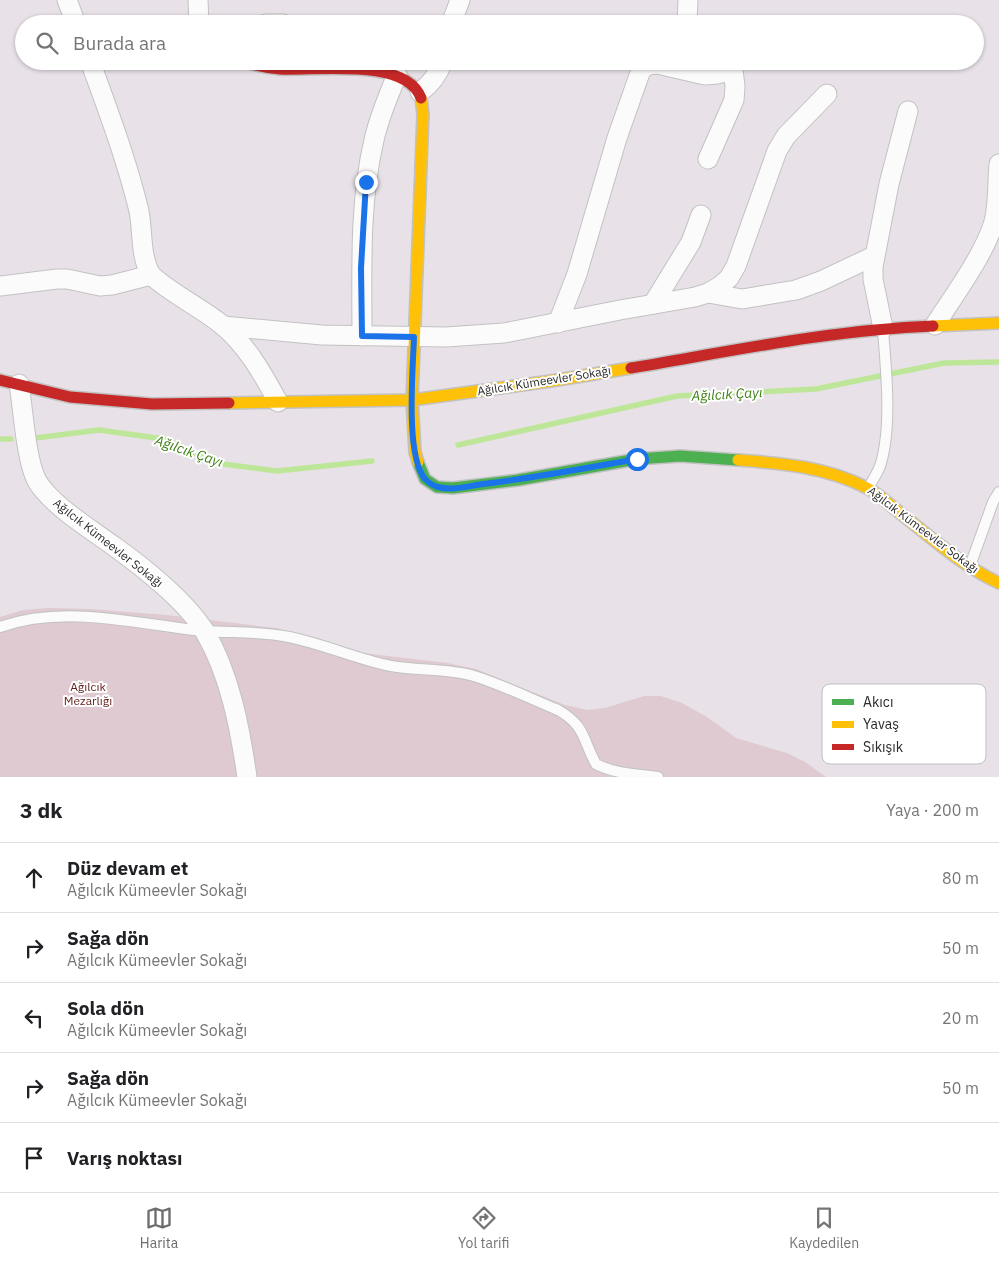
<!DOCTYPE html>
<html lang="tr">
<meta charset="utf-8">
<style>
:root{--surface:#fff;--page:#f6f6f6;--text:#202124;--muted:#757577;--line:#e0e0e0;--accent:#6d6b6d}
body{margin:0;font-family:"IBM Plex Sans",sans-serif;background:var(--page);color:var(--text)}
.stop{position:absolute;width:15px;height:15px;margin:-11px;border:4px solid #1a73e8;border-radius:50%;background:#fff}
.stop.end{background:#1a73e8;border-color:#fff;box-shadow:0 1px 5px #0008}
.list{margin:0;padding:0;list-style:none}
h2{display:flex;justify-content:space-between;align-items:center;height:65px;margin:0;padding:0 20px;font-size:21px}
h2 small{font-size:16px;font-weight:400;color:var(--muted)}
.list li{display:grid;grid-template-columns:32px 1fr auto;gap:15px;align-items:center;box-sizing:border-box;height:70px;padding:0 20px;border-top:1px solid var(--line)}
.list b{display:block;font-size:19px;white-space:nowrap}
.list p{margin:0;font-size:16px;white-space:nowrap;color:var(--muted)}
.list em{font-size:16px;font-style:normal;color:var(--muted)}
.icon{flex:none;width:28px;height:28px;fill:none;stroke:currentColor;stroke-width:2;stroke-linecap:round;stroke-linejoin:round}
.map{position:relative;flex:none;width:999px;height:777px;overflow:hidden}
.search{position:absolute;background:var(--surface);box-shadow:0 1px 4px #0004;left:15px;right:15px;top:15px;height:55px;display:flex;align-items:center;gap:12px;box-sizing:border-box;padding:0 18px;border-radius:28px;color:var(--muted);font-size:19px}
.sheet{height:415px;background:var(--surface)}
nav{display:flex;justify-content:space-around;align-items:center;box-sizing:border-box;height:70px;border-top:1px solid var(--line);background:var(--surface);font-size:14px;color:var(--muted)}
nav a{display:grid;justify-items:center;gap:2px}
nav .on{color:var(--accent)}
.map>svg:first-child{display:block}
.cemetery{fill:#decad0}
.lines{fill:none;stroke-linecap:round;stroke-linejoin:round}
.stream{stroke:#bee699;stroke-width:5.5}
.lane-casing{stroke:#c2c2c2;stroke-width:12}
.street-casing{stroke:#c2c2c2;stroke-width:21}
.fast-casing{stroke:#c2c2c2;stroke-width:14}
.slow-casing{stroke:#c2c2c2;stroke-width:14}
.jam-casing{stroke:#c2c2c2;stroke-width:14}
.lane{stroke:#fcfbfc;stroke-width:10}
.street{stroke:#fcfbfc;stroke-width:19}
.fast{stroke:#4caf50;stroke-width:11}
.slow{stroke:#ffc107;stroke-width:11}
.jam{stroke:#c62828;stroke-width:11}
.route{stroke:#1a73e8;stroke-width:6}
.labels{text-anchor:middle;stroke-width:4;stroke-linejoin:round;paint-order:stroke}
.street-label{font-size:12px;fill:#2b2b2b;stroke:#fff}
.park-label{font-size:12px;fill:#64231f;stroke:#fff}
.water-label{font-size:14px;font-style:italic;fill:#3f8014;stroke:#fff}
.key{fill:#fff;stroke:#bfbfbf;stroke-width:1}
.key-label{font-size:14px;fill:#2b2b2b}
</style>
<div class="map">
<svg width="999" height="777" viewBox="0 0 999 777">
<rect width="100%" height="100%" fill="#e8e2e8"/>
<polygon class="cemetery" points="48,608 90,609 167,615 276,628 317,638 363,653 447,663 476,669 565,705 588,710 605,708 644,696 661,696 682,703 707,717 736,738 787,753 805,762 826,777 0,777 0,617 23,610"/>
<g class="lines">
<g class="stream">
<polyline points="35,438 99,430 164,439 215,463 277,471 372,461"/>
<polyline points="0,439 11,439"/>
<polyline points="458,445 677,396 816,389 944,363 999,362"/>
</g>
<defs>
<g id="lane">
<path d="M869,487C873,479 879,471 881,463C892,425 886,369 883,330"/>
<polyline points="970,566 993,502 999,492"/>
<path d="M0,627C65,604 137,624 203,631C232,633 260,631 289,637C324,644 356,659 391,666C418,671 448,668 474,676C503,685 531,699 558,710C586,726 582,739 596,764C615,774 637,774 658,777"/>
</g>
<g id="street">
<polyline points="67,0 76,24"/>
<polyline points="198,0 199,24"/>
<polyline points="266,24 283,24"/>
<polyline points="451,24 460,0"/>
<polyline points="687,24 688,0"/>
<path d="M90,61C108,110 127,161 139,211C143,232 140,256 151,275C172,294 198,306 221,324C246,344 263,374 278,402"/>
<path d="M420,92C431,84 438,75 443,61"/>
<polyline points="0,286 57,279 67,279 100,286 112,285 151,275"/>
<polyline points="708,293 742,299 796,290 821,281 874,256"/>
<polyline points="653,304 691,242 701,215"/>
<polyline points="558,323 577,274 617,138 641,70 648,65 657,64 705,75 717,74 733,70 735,86 734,100 708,159"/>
<path d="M935,325C953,297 983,256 993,225C999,206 997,183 999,164"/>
<polyline points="223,326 322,335 446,337 504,333 620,310 695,297 708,293 720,286 729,278 736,266 777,151 786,136 827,94"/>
<polyline points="883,328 873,279 873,267 889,184 908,111"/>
<path d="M362,336C362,271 359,204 374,140C379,118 388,96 397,75"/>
<path d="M19,384C23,408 26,461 37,481C51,505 92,530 115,547C143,567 187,602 205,632C230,675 240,728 247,777"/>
</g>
<polyline id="fast" points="418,462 425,479 437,487 453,488 518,480 637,459 680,456 738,460"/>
<g id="slow">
<polyline points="933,326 999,323"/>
<polyline points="229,403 412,400 551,381 631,368"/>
<path d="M738,460C781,463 827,467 867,488C879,494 890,505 900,513C932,538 962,566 999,583"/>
<polyline points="418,462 415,452 412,400 423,114 421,98"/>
</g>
<g id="jam">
<path d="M242,61C254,65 267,68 280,69C315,71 406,57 421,98"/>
<path d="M631,368C732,351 831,330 933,326"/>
<polyline points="0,380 70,397 152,404 229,403"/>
</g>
</defs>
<use href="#lane" class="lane-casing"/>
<use href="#street" class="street-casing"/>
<use href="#fast" class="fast-casing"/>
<use href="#slow" class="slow-casing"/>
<use href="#jam" class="jam-casing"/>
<use href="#lane" class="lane"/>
<use href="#street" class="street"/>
<use href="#fast" class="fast"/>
<use href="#slow" class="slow"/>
<use href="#jam" class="jam"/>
</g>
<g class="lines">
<path class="route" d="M366,182L361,268L362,336L414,337C413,368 405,456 425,479C428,482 434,486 438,487C452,491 469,486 483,484C535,478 586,468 637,459"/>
</g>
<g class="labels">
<g class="street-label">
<text transform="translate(544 381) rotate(-9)" y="4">Ağılcık Kümeevler Sokağı</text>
<text transform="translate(923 530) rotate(37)" y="4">Ağılcık Kümeevler Sokağı</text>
<text transform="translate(108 543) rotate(38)" y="4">Ağılcık Kümeevler Sokağı</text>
</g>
<g class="park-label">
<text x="88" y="691">Ağılcık<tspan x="88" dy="14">Mezarlığı</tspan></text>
</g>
<g class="water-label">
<text transform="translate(727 394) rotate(-3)" y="5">Ağılcık Çayı</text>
<text transform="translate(189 451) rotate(19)" y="5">Ağılcık Çayı</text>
</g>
</g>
<rect x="822" y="684" width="164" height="80" rx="8" class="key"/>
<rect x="832" y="699" width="22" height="6" fill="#4caf50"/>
<rect x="832" y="721" width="22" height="7" fill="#ffc107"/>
<rect x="832" y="744" width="22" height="6" fill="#c62828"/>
<g class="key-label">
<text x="863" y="707">Akıcı</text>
<text x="863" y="729">Yavaş</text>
<text x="863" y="752">Sıkışık</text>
</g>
</svg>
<div class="stop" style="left:637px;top:459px"></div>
<div class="stop end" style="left:366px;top:182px"></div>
<div class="search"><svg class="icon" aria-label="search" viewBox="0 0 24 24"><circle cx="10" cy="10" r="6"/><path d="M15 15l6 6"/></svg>Burada ara</div>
</div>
<section class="sheet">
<h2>3 dk<small>Yaya · 200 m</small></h2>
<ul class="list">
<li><svg class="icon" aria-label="ahead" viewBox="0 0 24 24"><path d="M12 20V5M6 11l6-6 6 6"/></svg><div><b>Düz devam et</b><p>Ağılcık Kümeevler Sokağı</p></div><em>80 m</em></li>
<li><svg class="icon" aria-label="right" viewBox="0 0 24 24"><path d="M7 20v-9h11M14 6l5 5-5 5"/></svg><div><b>Sağa dön</b><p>Ağılcık Kümeevler Sokağı</p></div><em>50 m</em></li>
<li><svg class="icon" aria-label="left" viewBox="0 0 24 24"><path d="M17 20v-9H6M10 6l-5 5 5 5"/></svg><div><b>Sola dön</b><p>Ağılcık Kümeevler Sokağı</p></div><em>20 m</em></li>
<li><svg class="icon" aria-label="right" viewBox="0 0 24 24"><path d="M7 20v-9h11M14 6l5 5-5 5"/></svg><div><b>Sağa dön</b><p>Ağılcık Kümeevler Sokağı</p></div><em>50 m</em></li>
<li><svg class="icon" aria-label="arrive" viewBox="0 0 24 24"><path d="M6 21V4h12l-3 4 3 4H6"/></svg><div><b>Varış noktası</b></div></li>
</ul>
</section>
<nav>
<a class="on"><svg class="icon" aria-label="map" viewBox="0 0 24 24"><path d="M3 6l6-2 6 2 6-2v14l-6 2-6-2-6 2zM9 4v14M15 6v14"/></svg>Harita</a>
<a><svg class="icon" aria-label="directions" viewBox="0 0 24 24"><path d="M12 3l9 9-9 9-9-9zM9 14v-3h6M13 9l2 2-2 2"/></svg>Yol tarifi</a>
<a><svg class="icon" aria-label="saved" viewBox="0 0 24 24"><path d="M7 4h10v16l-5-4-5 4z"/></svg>Kaydedilen</a>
</nav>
